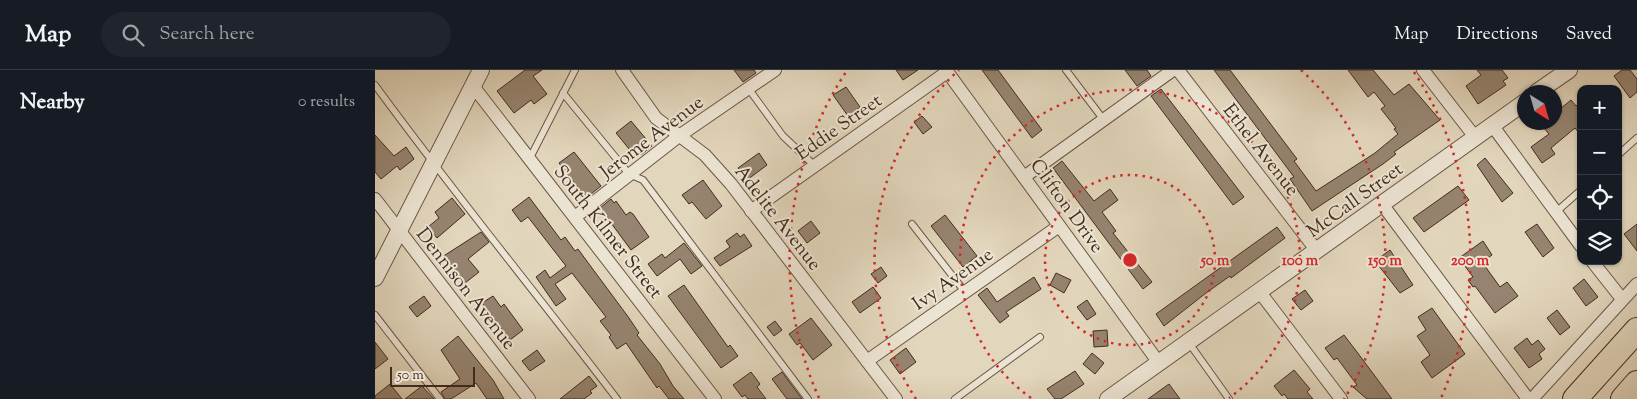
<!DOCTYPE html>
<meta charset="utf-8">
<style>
:root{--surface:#171b24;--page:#20242c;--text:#f1f3f6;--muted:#9ea1a6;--line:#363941}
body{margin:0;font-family:"Sorts Mill Goudy",serif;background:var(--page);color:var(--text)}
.controls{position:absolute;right:15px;top:15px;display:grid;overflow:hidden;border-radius:10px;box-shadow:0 1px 4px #0004}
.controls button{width:45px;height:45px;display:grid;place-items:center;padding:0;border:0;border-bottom:1px solid var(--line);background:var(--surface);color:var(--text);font:25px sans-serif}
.compass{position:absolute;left:1142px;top:15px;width:45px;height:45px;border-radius:50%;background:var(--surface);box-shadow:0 1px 4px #0004;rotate:143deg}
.scale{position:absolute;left:15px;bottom:12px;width:85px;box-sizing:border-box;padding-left:5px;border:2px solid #432c1e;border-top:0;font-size:14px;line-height:18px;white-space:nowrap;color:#432c1e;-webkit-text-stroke:4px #ece4d3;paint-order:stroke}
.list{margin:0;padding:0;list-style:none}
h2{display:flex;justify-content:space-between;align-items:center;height:65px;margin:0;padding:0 20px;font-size:21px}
h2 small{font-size:16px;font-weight:400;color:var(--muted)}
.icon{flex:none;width:28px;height:28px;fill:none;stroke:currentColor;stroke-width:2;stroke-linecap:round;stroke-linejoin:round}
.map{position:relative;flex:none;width:1262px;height:329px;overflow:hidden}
header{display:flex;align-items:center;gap:30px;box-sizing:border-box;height:70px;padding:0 25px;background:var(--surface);border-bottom:1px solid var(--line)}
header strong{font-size:24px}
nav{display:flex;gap:28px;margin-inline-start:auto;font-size:18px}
.search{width:350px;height:45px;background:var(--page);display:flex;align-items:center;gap:12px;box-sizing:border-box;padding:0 18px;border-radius:28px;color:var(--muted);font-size:19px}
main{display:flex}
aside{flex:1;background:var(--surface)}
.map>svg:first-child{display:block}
.building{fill:#968470;stroke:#432c1e}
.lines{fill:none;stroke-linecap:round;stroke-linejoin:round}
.service-casing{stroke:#6b5646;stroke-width:8}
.minor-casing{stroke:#6b5646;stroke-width:14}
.tertiary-casing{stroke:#6b5646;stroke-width:18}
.motorway-casing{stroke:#432c1e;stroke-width:26}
.service{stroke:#ece4d3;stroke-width:6}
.minor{stroke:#ece4d3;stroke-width:12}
.tertiary{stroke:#ece4d3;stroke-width:16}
.motorway{stroke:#e2d6bc;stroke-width:24}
.ring{fill:none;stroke:#d62828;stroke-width:2.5;stroke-dasharray:2.5 5}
.labels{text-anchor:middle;stroke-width:4;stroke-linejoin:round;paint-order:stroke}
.street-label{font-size:19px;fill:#432c1e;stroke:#ece4d3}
.centre{fill:#d62828;stroke:#ece4d3;stroke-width:2.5}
.ring-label{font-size:15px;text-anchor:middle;font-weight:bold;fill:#d62828;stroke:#ece4d3;stroke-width:4;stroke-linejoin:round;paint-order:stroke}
</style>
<header>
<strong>Map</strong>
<div class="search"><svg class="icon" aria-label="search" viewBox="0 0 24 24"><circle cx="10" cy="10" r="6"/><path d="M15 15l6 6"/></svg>Search here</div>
<nav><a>Map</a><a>Directions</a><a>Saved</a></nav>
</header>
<main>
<aside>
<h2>Nearby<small>0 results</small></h2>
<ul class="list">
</ul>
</aside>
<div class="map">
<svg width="1262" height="329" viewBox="0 0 1262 329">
<rect width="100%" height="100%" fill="#e2d6bc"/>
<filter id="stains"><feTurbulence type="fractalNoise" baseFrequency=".004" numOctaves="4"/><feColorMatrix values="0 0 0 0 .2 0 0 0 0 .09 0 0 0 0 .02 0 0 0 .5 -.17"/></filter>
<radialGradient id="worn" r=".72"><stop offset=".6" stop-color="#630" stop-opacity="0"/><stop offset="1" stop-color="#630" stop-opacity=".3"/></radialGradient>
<g class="building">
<polygon points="150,0 167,0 158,6 172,24 159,34 156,30 139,43 122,21"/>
<polygon points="359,0 379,0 381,3 368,12"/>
<polygon points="521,0 543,0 528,10"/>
<polygon points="607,0 623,0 667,60 657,68"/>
<polygon points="750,0 772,0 776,6 762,16"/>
<polygon points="839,0 855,0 922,89 919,91 941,121 1000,83 1023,64 1019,59 1021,58 1006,39 1010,36 999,22 993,27 973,0 998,0 1019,25 1034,14 1065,50 1019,82 1021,84 1008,94 937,141 915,109 919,107"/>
<polygon points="1102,0 1127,0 1133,8 1128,11 1131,15 1103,34 1091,16 1106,5"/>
<polygon points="1247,0 1255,0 1262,9 1262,22 1255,28 1239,6"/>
<polygon points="471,17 485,37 473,46 458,25"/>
<polygon points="786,19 869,127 858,135 776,26"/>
<polygon points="1196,30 1201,36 1206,32 1206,65 1200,58 1176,78 1180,84 1167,93 1156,77 1174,64 1168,57 1173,52 1180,52 1180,48 1187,42 1185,39"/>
<polygon points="547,46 557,57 548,64 539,52"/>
<polygon points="256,51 277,76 266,85 263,82 259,85 241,63"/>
<polygon points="0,65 19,86 31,77 39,89 25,100 22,96 6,109 0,102"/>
<polygon points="199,82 226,116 211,128 184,93"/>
<polygon points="384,83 392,95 372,110 363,98"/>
<polygon points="1110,88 1138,123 1127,132 1102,95"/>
<polygon points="687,91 719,131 735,119 743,130 727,142 741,161 738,163 777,212 768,219 678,98"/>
<polygon points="328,110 347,136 331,149 317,132 314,134 307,125"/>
<polygon points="1083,116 1094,130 1049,162 1038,148"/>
<polygon points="154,127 186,170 190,167 200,181 203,179 214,194 254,248 264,263 262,265 285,294 298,316 309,329 294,329 284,316 282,318 251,273 242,279 234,267 236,265 225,251 231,247 197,203 180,214 191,229 181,236 161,207 170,200 175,208 191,196 153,147 146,152 137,140"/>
<polygon points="77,128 90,144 62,168 53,157 64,148 60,142"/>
<polygon points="236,129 239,133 241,131 251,145 255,142 258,144 274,167 256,180 225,138"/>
<polygon points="570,145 602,186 588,197 556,156"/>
<polygon points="436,151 445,163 432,173 423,161"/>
<polygon points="1162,154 1179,178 1168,187 1150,162"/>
<polygon points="1262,154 1262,181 1249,164"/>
<polygon points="902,157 910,168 856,208 855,206 831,223 789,256 781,244"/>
<polygon points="106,162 114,172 93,189 104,202 90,213 67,187"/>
<polygon points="362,163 365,167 369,164 377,176 345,196 339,188 355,177 351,171"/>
<polygon points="1108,171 1117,185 1107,192 1125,217 1132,212 1143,226 1120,243 1100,216 1098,217 1093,210 1098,207 1084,188"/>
<polygon points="309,173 327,196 316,204 305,189 282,206 273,194 287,184 290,188"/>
<polygon points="1015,180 1038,215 1025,223 1000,191"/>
<polygon points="506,197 512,206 503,213 496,204"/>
<polygon points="681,203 696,210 689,223 675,215"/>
<polygon points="659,207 666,219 631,242 634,246 625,253 603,225 612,218 622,232"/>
<polygon points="1209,209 1223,227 1211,236 1198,218"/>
<polygon points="309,215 353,277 355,275 363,286 346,298 293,226"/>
<polygon points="498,217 506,228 485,243 477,232"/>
<polygon points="930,220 938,231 926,240 917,229"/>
<polygon points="49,226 56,236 42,247 34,237"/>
<polygon points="118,226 126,237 129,234 148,260 135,270 107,233"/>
<polygon points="712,230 721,244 712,250 702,237"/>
<polygon points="1057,238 1090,284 1057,308 1046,292 1055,285 1042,266 1051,260 1043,247"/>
<polygon points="1182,240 1195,257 1185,265 1172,248"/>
<polygon points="436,248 457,275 438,290 425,273 422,275 414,264"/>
<polygon points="400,251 407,260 399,266 392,257"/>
<polygon points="732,260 733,276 719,277 718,261"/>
<polygon points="969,265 982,282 1017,329 992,329 978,317 982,315 962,288 959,290 950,278"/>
<polygon points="83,266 118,310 129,329 112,329 101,313 76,329 70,329 66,322 85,309 66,280"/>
<polygon points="1152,268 1157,275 1163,270 1170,279 1164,284 1167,289 1154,298 1139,278"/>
<polygon points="0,272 13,289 0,299"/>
<polygon points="531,278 541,292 525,304 515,290"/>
<polygon points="162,280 170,291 155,301 147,291"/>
<polygon points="717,283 729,293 720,304 708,294"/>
<polygon points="919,300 935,319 932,322 938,329 913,329 909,324 907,326 899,316"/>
<polygon points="700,301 709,314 686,329 680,329 672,319"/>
<polygon points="376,302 385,314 382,317 391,329 373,329 370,325 367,327 358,315"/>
<polygon points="407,302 427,329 412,329 397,309"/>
<polygon points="214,306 222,316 215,321 217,323 209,329 185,329"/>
<polygon points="15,314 27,329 0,329 0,326"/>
<polygon points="794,314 805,329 773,329"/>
<polygon points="47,316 59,329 30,329"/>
</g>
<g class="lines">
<defs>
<g id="service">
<polyline points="691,0 728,49"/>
<path d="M0,15C78,122 162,224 242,329"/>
<polyline points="373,18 408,66 440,96"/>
<polyline points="188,23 254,104 268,110 433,329"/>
<polyline points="1243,85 1262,68"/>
<polyline points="154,90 200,0"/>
<polyline points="1181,142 1206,120"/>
<polyline points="537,154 590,222"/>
<polyline points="0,245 65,329"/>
<polyline points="814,273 854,329"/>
<polyline points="580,329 665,267"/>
</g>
<g id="minor">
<polyline points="247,0 281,48 330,85 356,114 521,329"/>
<polyline points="571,0 784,293"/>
<polyline points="803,0 942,181"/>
<polyline points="1048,0 1100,67"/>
<polyline points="98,16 340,329"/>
<polyline points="1117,55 1206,176"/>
<polyline points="649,107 798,0"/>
<polyline points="0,129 154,329"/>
<polyline points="1007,134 1153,329"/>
<polyline points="376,141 572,2"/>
<polyline points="200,147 304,66 400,0"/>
<polyline points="1217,191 1247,229"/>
<polyline points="884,221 966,329"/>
<polyline points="492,291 684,156"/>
<polyline points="1157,329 1262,214"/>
</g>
<g id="tertiary">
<polyline points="1162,22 1194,0"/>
<polyline points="0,208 106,0"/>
<polyline points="733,329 1150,32"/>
</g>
<g id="motorway">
<polyline points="1200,329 1262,260"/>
<polyline points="1248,329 1262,313"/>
</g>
</defs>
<use href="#service" class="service-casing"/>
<use href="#minor" class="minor-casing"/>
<use href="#tertiary" class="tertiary-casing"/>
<use href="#motorway" class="motorway-casing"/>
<use href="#service" class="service"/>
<use href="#minor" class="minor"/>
<use href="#tertiary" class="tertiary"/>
<use href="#motorway" class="motorway"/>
</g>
<g class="ring">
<circle cx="755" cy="190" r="85"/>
<path d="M656 328A170 170 0 1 1 854 328"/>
<path d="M541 329A255 255 0 0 1 584 0M926 0A255 255 0 0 1 969 329"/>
<path d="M444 328A340 340 0 0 1 471 2M1039 2A340 340 0 0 1 1066 328"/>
</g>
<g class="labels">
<g class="street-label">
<text transform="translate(463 56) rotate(-35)" y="7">Eddie Street</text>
<text transform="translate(276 66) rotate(-37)" y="7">Jerome Avenue</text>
<text transform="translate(887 79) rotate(52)" y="7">Ethel Avenue</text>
<text transform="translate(979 129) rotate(-36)" y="7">McCall Street</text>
<text transform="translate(693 135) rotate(54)" y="7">Clifton Drive</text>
<text transform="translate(404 147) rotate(52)" y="7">Adelite Avenue</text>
<text transform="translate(234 161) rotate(52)" y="7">South Kilmer Street</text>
<text transform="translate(577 208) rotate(-35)" y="7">Ivy Avenue</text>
<text transform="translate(92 218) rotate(52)" y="7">Dennison Avenue</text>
</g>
</g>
<circle cx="755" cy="190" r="8" class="centre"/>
<g class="ring-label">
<text x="840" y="195">50 m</text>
<text x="925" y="195">100 m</text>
<text x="1010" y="195">150 m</text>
<text x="1095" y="195">200 m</text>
</g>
<rect width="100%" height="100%" filter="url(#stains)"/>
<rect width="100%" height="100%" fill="url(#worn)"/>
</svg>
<div class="controls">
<button>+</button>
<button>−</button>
<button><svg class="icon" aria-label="locate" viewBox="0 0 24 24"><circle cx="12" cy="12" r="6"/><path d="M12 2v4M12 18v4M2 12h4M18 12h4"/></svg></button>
<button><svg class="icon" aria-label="layers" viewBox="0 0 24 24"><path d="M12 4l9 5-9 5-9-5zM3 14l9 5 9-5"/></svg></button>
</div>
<svg class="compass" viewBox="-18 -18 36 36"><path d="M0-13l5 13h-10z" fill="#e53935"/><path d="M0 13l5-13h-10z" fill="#9ea1a6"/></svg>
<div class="scale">50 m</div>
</div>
</main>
